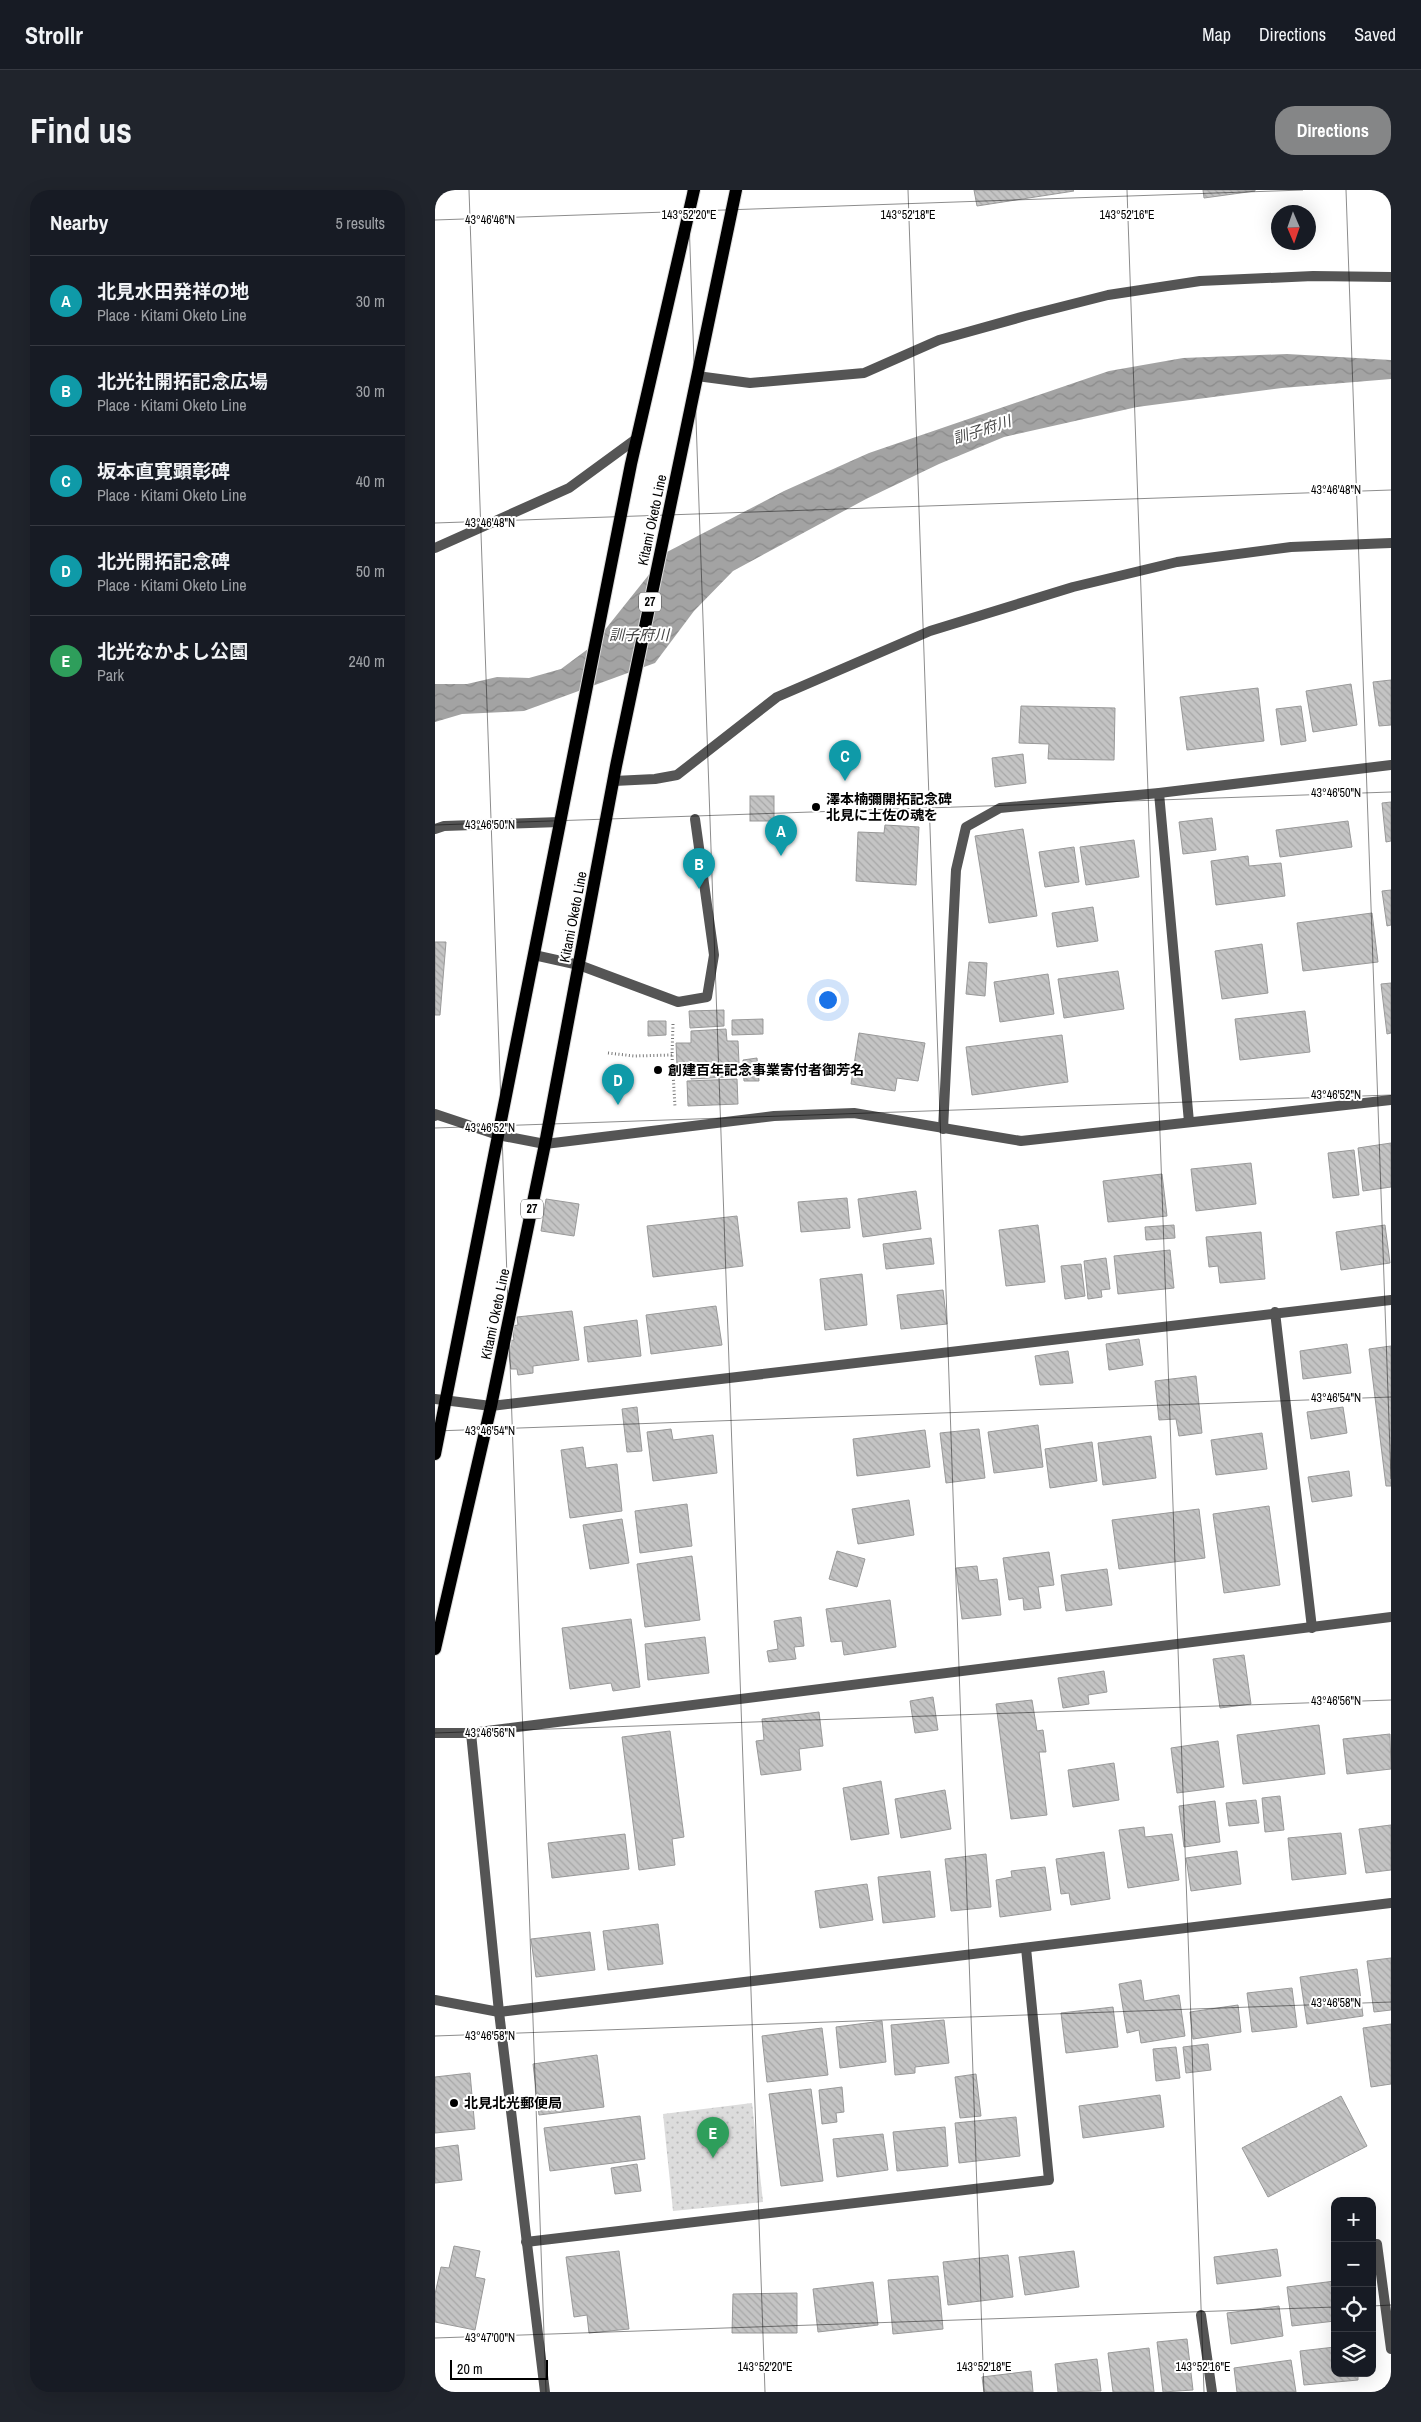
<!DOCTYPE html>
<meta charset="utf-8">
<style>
:root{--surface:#171b24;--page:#20242c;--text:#f1f3f6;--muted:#9ea1a6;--line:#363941;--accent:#858687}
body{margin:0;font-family:"Archivo Narrow","Noto Sans JP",sans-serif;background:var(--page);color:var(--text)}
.controls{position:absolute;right:15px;bottom:15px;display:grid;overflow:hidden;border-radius:10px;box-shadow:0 5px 20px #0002}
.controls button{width:45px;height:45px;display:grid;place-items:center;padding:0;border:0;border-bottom:1px solid var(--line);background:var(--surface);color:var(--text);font:25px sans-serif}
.compass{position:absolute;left:836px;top:15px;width:45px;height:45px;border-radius:50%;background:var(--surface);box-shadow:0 5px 20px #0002;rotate:178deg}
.scale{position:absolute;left:15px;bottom:12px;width:98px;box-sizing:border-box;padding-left:5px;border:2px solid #000;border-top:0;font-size:14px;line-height:18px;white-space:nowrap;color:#000;-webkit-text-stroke:4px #fff;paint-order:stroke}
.you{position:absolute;left:392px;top:809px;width:18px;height:18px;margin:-12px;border:4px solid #fff;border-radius:50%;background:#1a73e8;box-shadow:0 0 0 8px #1a73e833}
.badge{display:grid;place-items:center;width:32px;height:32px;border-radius:50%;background:var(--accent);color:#fff;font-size:16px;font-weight:700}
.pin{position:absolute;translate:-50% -41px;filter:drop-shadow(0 1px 2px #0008)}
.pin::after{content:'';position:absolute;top:26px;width:18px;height:15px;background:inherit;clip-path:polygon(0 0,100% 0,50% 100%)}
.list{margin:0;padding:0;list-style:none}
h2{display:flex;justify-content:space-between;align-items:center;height:65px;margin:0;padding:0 20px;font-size:21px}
h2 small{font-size:16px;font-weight:400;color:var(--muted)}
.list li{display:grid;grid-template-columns:32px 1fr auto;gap:15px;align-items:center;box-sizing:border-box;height:90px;padding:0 20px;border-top:1px solid var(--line)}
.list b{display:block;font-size:19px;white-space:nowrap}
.list p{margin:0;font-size:16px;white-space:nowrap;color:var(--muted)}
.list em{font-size:16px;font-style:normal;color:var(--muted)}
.icon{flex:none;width:28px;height:28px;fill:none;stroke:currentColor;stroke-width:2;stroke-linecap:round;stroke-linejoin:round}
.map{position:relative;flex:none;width:956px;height:2202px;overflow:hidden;border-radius:20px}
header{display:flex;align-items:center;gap:30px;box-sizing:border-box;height:70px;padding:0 25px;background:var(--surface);border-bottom:1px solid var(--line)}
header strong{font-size:24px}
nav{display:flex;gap:28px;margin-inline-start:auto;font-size:18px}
.intro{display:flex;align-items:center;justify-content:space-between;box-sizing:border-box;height:120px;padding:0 30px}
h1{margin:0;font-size:35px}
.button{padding:12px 22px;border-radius:20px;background:var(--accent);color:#fff;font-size:18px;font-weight:700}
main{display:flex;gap:30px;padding:0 30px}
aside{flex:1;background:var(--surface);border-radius:20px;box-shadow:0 5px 20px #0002}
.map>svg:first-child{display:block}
.green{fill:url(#green-dots)}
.water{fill:url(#water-waves)}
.building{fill:url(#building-back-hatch);stroke:#999}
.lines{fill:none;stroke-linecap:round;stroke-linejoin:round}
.primary-casing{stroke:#dbdbdb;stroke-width:14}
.path{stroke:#777;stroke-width:3;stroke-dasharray:1 2.5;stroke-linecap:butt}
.service{stroke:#555;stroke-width:10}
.minor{stroke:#555;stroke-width:10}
.primary{stroke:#000;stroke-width:12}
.ticks{fill:none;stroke:#000;stroke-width:1;stroke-opacity:0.45}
.poi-dot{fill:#000;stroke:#fff;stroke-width:2}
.labels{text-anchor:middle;stroke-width:4;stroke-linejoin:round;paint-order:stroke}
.shield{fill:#fff;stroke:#4c4c4c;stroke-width:1}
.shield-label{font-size:12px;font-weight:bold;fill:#000}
.street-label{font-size:14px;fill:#000;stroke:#fff}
.poi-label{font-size:14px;font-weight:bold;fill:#000;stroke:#fff;text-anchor:start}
.water-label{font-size:15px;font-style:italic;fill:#444;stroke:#fff}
.ticks-label{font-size:12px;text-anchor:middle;fill:#000;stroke:#fff;stroke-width:4;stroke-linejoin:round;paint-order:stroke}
</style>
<header>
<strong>Strollr</strong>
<nav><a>Map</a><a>Directions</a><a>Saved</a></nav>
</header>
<div class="intro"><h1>Find us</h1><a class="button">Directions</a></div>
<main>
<aside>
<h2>Nearby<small>5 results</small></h2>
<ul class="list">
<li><span class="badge" style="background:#0f9aa8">A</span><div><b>北見水田発祥の地</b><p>Place · Kitami Oketo Line</p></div><em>30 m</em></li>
<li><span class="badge" style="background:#0f9aa8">B</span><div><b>北光社開拓記念広場</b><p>Place · Kitami Oketo Line</p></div><em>30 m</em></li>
<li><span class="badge" style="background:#0f9aa8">C</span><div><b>坂本直寛顕彰碑</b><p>Place · Kitami Oketo Line</p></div><em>40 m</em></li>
<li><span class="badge" style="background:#0f9aa8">D</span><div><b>北光開拓記念碑</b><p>Place · Kitami Oketo Line</p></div><em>50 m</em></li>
<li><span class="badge" style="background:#2e9e5b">E</span><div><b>北光なかよし公園</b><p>Park</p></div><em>240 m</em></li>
</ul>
</aside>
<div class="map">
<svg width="956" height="2202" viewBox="0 0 956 2202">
<defs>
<pattern id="green-dots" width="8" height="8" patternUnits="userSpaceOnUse" patternTransform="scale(1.25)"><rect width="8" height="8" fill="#dcdcdc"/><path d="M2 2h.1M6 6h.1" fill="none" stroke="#bbb" stroke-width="1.8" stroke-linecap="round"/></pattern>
<pattern id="water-waves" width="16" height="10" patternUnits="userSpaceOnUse" patternTransform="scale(1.25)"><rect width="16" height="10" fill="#a3a3a3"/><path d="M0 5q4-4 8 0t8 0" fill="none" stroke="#8b8b8b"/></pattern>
<pattern id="building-back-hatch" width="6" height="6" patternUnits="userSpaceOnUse" patternTransform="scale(1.25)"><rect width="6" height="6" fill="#c4c4c4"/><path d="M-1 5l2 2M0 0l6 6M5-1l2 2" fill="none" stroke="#a7a7a7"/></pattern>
</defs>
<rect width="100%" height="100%" fill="#fff"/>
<polygon class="green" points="317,1913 328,2012 238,2021 228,1924"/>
<polygon class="water" points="852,164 956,170 956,189 847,198 702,217 569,247 504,274 431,309 298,381 259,421 220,473 89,521 27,524 0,532 0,494 32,494 62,487 94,488 126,479 157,456 232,362 349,301 434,263 674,181 748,168"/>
<g class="building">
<polygon points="539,0 638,0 639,1 542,16"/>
<polygon points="768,0 820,0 820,1 769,8"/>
<polygon points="956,490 956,535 944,536 938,492"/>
<polygon points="916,494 922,535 878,542 871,501"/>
<polygon points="823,498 829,551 752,560 745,507"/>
<polygon points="586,516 680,518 679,570 613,569 614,554 584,553"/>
<polygon points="866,516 871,551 846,555 841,519"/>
<polygon points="588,564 591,593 560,597 557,568"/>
<rect x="315" y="606" width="24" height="25"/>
<polygon points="956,612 956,651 951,652 947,613"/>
<polygon points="777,628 781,660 748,664 744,632"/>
<polygon points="913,631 917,657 845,667 841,640"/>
<polygon points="450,635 484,637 481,695 421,691 423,642 449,643"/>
<polygon points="588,639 602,726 554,733 540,646"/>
<polygon points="699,650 704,687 651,695 645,657"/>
<polygon points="639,657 644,692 610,697 604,662"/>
<polygon points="813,666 814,676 846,673 850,706 781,715 776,671"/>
<polygon points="956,700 956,735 952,736 947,701"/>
<polygon points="658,717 663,751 622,757 617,723"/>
<polygon points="937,723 943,772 868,781 862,733"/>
<polygon points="0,752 11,752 5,825 0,825"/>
<polygon points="827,754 833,803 787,809 780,761"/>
<polygon points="534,772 552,773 550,806 531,804"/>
<polygon points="683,781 689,819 629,828 623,789"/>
<polygon points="613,784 619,824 565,832 559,792"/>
<polygon points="956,793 956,843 952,844 946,794"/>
<polygon points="289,820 289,836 255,838 254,821"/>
<polygon points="870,821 875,862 805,870 800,829"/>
<polygon points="328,829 328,844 297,845 297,830"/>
<polygon points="213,831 231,831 231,845 213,846"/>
<polygon points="291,839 292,851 303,851 304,873 293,873 293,887 256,889 256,875 242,876 241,853 256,853 256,841"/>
<polygon points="424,843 490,853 483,891 462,888 460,901 416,894"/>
<polygon points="627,845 633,892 537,905 531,857"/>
<polygon points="322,868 324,891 309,891 308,870"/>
<polygon points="302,889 303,914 253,916 252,891"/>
<polygon points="956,953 956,997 928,1001 923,958"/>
<polygon points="919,960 924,1005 898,1008 893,963"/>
<polygon points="816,973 821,1014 761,1021 756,979"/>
<polygon points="727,984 732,1026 673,1032 668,991"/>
<polygon points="481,1001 486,1039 428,1047 423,1009"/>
<polygon points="412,1008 415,1038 366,1042 363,1012"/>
<polygon points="111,1009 144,1014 139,1046 106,1041"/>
<polygon points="302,1026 308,1076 218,1087 212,1036"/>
<polygon points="603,1035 610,1092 571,1096 564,1040"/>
<polygon points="739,1035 740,1048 711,1050 710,1037"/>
<polygon points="950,1035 955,1073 906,1080 901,1042"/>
<polygon points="826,1042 830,1089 785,1093 783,1076 774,1077 771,1047"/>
<polygon points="496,1048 499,1074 451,1079 448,1054"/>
<polygon points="735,1060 739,1098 683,1104 679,1066"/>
<polygon points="671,1068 675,1099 666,1100 667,1107 653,1109 649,1071"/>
<polygon points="646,1074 650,1106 630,1109 626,1076"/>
<polygon points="427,1084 432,1135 390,1140 385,1089"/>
<polygon points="508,1100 512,1134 466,1139 462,1105"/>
<polygon points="281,1116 287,1155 216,1164 211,1125"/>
<polygon points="137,1121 144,1170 98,1176 98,1183 83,1185 82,1179 76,1179 72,1151 79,1150 77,1136 83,1135 82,1127"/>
<polygon points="202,1130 206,1166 153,1172 149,1137"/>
<polygon points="704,1149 708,1175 674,1180 671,1154"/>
<polygon points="912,1154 916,1183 868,1189 865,1161"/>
<polygon points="956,1156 956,1296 951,1296 934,1159"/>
<polygon points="633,1161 638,1193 605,1195 600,1166"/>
<polygon points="761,1186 767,1243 744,1246 741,1229 724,1230 720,1191"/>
<polygon points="202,1217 207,1261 192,1262 187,1219"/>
<polygon points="908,1217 912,1243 876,1249 872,1222"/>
<polygon points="603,1235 608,1277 559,1283 553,1242"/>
<polygon points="236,1239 238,1250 278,1245 282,1283 218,1291 212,1242"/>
<polygon points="544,1239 550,1288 511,1293 505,1243"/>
<polygon points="490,1240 495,1277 422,1286 418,1249"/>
<polygon points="827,1243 832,1279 781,1285 776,1250"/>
<polygon points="716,1246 721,1288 668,1295 663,1253"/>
<polygon points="657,1252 662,1291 615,1298 610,1259"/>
<polygon points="148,1257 151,1278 182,1274 187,1321 135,1328 126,1260"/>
<polygon points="914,1281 917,1306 877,1312 873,1287"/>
<polygon points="474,1310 479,1345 423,1354 417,1319"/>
<polygon points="252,1314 257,1356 205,1363 200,1321"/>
<polygon points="834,1316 845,1395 789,1403 778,1324"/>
<polygon points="764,1319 770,1368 684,1379 677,1330"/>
<polygon points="187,1329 194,1373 155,1379 148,1335"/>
<polygon points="402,1361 430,1369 422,1397 394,1389"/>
<polygon points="614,1362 619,1395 603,1397 606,1418 589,1420 588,1408 574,1410 568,1368"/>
<polygon points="257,1366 265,1430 210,1437 202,1374"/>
<polygon points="542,1376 544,1391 562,1389 566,1425 527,1429 521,1378"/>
<polygon points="672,1379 677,1415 631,1421 626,1385"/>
<polygon points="455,1410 461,1457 409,1465 407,1451 396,1452 391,1419"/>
<polygon points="366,1427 369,1456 359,1457 361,1469 334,1472 332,1461 343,1459 339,1431"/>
<polygon points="196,1429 205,1497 178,1501 176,1493 135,1499 127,1438"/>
<polygon points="270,1447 274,1483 213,1490 210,1454"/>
<polygon points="809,1465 816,1514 785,1518 778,1469"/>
<polygon points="669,1481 672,1502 653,1505 654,1514 628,1518 623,1488"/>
<polygon points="498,1507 503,1540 480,1543 475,1511"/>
<polygon points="597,1510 602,1541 608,1540 611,1562 604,1562 612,1625 576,1629 561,1514"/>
<polygon points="384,1522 388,1556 364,1559 366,1580 326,1585 321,1551 329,1550 327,1529"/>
<polygon points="884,1535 890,1584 808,1594 802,1545"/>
<polygon points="235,1541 249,1647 237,1649 240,1675 204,1680 187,1547"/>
<polygon points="955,1544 956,1579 912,1584 908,1549"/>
<polygon points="783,1551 789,1597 742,1603 736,1558"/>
<polygon points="679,1573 684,1610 638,1617 633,1580"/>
<polygon points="446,1591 454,1644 416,1650 408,1598"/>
<polygon points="510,1600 516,1639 466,1648 460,1609"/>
<polygon points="845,1606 849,1640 830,1642 827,1608"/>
<polygon points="821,1610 824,1633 794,1636 791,1613"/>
<polygon points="780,1611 785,1652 749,1657 744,1616"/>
<polygon points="956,1635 956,1680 931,1683 924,1639"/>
<polygon points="709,1637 710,1647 737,1644 744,1690 693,1698 684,1640"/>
<polygon points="906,1643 911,1684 857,1690 853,1648"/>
<polygon points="190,1644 194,1679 117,1688 113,1653"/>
<polygon points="802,1661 806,1694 756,1701 751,1668"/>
<polygon points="669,1662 675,1709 636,1715 634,1703 626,1704 621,1669"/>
<polygon points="551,1664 556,1717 516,1721 510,1669"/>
<polygon points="610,1677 616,1720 565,1727 561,1690 577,1687 576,1681"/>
<polygon points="495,1681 500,1727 448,1733 443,1687"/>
<polygon points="432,1694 438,1730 385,1738 380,1701"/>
<polygon points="223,1734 228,1774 173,1780 168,1741"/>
<polygon points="155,1742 160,1780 101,1787 96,1749"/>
<polygon points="956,1768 956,1820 939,1822 932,1771"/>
<polygon points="922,1779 928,1826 872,1834 865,1787"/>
<polygon points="706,1790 709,1811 744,1805 750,1846 706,1853 704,1840 692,1843 684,1794"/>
<polygon points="857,1798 862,1837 817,1842 812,1803"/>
<polygon points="803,1815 806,1842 758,1849 755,1822"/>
<polygon points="678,1817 683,1857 631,1863 626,1823"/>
<polygon points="509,1830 514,1873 480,1877 480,1883 460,1885 456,1835"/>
<polygon points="447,1831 451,1872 405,1878 401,1837"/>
<polygon points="956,1834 956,1894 936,1897 928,1838"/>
<polygon points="387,1838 393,1885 332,1892 327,1846"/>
<polygon points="773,1854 776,1880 751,1883 748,1857"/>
<polygon points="741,1857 745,1888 721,1891 718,1859"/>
<polygon points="162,1865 169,1917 104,1925 98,1874"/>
<polygon points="35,1883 40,1939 0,1943 0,1887"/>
<polygon points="541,1884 546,1926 525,1928 520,1887"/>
<polygon points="407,1897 409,1922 401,1923 402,1932 387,1934 384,1900"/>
<polygon points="376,1899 388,1991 346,1996 334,1904"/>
<polygon points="725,1905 729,1937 648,1948 644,1916"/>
<polygon points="906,1906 932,1956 833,2007 807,1958"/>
<polygon points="205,1926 210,1969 115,1981 109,1938"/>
<polygon points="581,1927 585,1966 524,1973 520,1933"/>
<polygon points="510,1937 513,1976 462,1981 458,1942"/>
<polygon points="448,1944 453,1980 402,1987 398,1949"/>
<polygon points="23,1955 27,1990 0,1993 0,1958"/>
<polygon points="202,1974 206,2001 180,2004 176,1978"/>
<polygon points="19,2056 45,2061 40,2087 50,2089 40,2140 0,2132 0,2104 6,2077 14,2078"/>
<polygon points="842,2059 846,2086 782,2094 779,2067"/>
<polygon points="184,2061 194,2139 154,2143 152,2125 139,2127 131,2067"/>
<polygon points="639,2061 644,2097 590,2105 584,2067"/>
<polygon points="573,2065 578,2107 513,2115 508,2072"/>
<polygon points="503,2086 508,2139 458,2144 453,2090"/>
<polygon points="900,2091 900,2131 857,2136 852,2097"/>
<polygon points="438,2092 443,2135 383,2142 378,2099"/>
<polygon points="362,2103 362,2143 297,2143 298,2104"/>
<polygon points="844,2116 848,2146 796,2154 792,2123"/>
<polygon points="752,2149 758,2200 728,2202 722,2152"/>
<polygon points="900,2157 900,2183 923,2183 923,2190 869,2195 865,2161"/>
<polygon points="714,2158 719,2202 678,2202 673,2163"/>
<polygon points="662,2169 666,2201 623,2202 620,2174"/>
<polygon points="856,2170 861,2202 802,2202 799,2178"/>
<polygon points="596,2181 598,2202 549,2202 547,2187"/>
</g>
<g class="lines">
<defs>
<g id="primary">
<polyline points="0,1264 196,274 259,0"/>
<polyline points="0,1459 56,1216 110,954 181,576 301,0"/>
</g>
</defs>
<use href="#primary" class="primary-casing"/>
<g class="path">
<polyline points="238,834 237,865 240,917"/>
<polyline points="173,863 199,866 237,865"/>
</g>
<g class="service">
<polyline points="262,186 315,193 429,183 504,150 590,126 673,105 765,91 878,86 956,87"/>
<polyline points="0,358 134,298 201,249"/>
<polyline points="179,591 220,589 242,585 342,507 495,441 638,397 742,372 856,357 956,353"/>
<polyline points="0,639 9,636 125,632"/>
<polyline points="99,765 144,775 243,812 272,807 279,765 260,629"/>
<polyline points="942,2054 956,2159"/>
<polyline points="766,2125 777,2202"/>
</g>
<g class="minor">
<polyline points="724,603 754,932"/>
<polyline points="0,926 0,924 63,945 110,954 339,926 419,923 586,951 956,910"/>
<polyline points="508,939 521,680 531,637 565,618 724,603 956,575"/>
<polyline points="840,1122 877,1438"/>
<polyline points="0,1209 56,1216 956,1110"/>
<polyline points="0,1543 36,1543 956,1427"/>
<polyline points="36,1543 64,1822 110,2202"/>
<polyline points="0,1810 64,1822 956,1713"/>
<polyline points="91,2052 614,1990 591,1758"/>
</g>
<use href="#primary" class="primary"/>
</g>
<path class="ticks" d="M34,0L111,2202M253,0L330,2202M473,0L549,2202M692,0L769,2202M911,0L956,1289M0,30L868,0M0,333L956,300M0,635L956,602M0,938L956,905M0,1241L956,1207M0,1543L956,1510M0,1846L956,1812M937,2116L956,2115M0,2148L900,2117"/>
<g class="poi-dot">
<circle cx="381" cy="617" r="5"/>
<circle cx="223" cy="880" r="5"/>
<circle cx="19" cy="1913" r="5"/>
</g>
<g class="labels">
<g class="shield">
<rect x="204" y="402.5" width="22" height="19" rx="4"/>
<rect x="86" y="1009.5" width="22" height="19" rx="4"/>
</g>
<g class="shield-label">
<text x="215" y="416">27</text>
<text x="97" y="1023">27</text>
</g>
<g class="street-label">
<text transform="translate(217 330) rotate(-78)" y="5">Kitami Oketo Line</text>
<text transform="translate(138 727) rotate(-79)" y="5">Kitami Oketo Line</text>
<text transform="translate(60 1124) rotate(-78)" y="5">Kitami Oketo Line</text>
</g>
<g class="poi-label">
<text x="391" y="614">澤本楠彌開拓記念碑<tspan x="391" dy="16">北見に土佐の魂を</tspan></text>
<text x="233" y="885">創建百年記念事業寄付者御芳名</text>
<text x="29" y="1918">北見北光郵便局</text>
</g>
<g class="water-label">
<text transform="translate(547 240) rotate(-18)" y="5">訓子府川</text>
<text x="204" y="450">訓子府川</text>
</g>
</g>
<g class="ticks-label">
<text x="254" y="29">143°52'20"E</text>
<text x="473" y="29">143°52'18"E</text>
<text x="692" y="29">143°52'16"E</text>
<text x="55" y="34">43°46'46"N</text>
<text x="901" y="304">43°46'48"N</text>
<text x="55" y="337">43°46'48"N</text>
<text x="901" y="607">43°46'50"N</text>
<text x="55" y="639">43°46'50"N</text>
<text x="901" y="909">43°46'52"N</text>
<text x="55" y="942">43°46'52"N</text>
<text x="901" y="1212">43°46'54"N</text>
<text x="55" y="1245">43°46'54"N</text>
<text x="901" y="1515">43°46'56"N</text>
<text x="55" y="1547">43°46'56"N</text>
<text x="901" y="1817">43°46'58"N</text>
<text x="55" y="1850">43°46'58"N</text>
<text x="55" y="2152">43°47'00"N</text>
<text x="330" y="2181">143°52'20"E</text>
<text x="549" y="2181">143°52'18"E</text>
<text x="768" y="2181">143°52'16"E</text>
</g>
</svg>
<div class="controls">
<button>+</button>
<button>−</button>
<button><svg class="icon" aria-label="locate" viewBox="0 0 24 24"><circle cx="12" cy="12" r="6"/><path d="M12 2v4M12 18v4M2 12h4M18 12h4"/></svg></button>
<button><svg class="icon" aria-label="layers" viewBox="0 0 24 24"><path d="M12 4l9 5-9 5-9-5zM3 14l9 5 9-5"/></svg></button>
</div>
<svg class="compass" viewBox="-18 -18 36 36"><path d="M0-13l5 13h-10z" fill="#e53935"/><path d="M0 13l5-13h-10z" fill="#9ea1a6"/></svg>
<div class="scale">20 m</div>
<div class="you"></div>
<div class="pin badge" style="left:346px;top:666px;background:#0f9aa8">A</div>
<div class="pin badge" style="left:264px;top:699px;background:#0f9aa8">B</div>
<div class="pin badge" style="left:410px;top:591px;background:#0f9aa8">C</div>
<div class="pin badge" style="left:183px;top:915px;background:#0f9aa8">D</div>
<div class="pin badge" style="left:278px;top:1968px;background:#2e9e5b">E</div>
</div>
</main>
